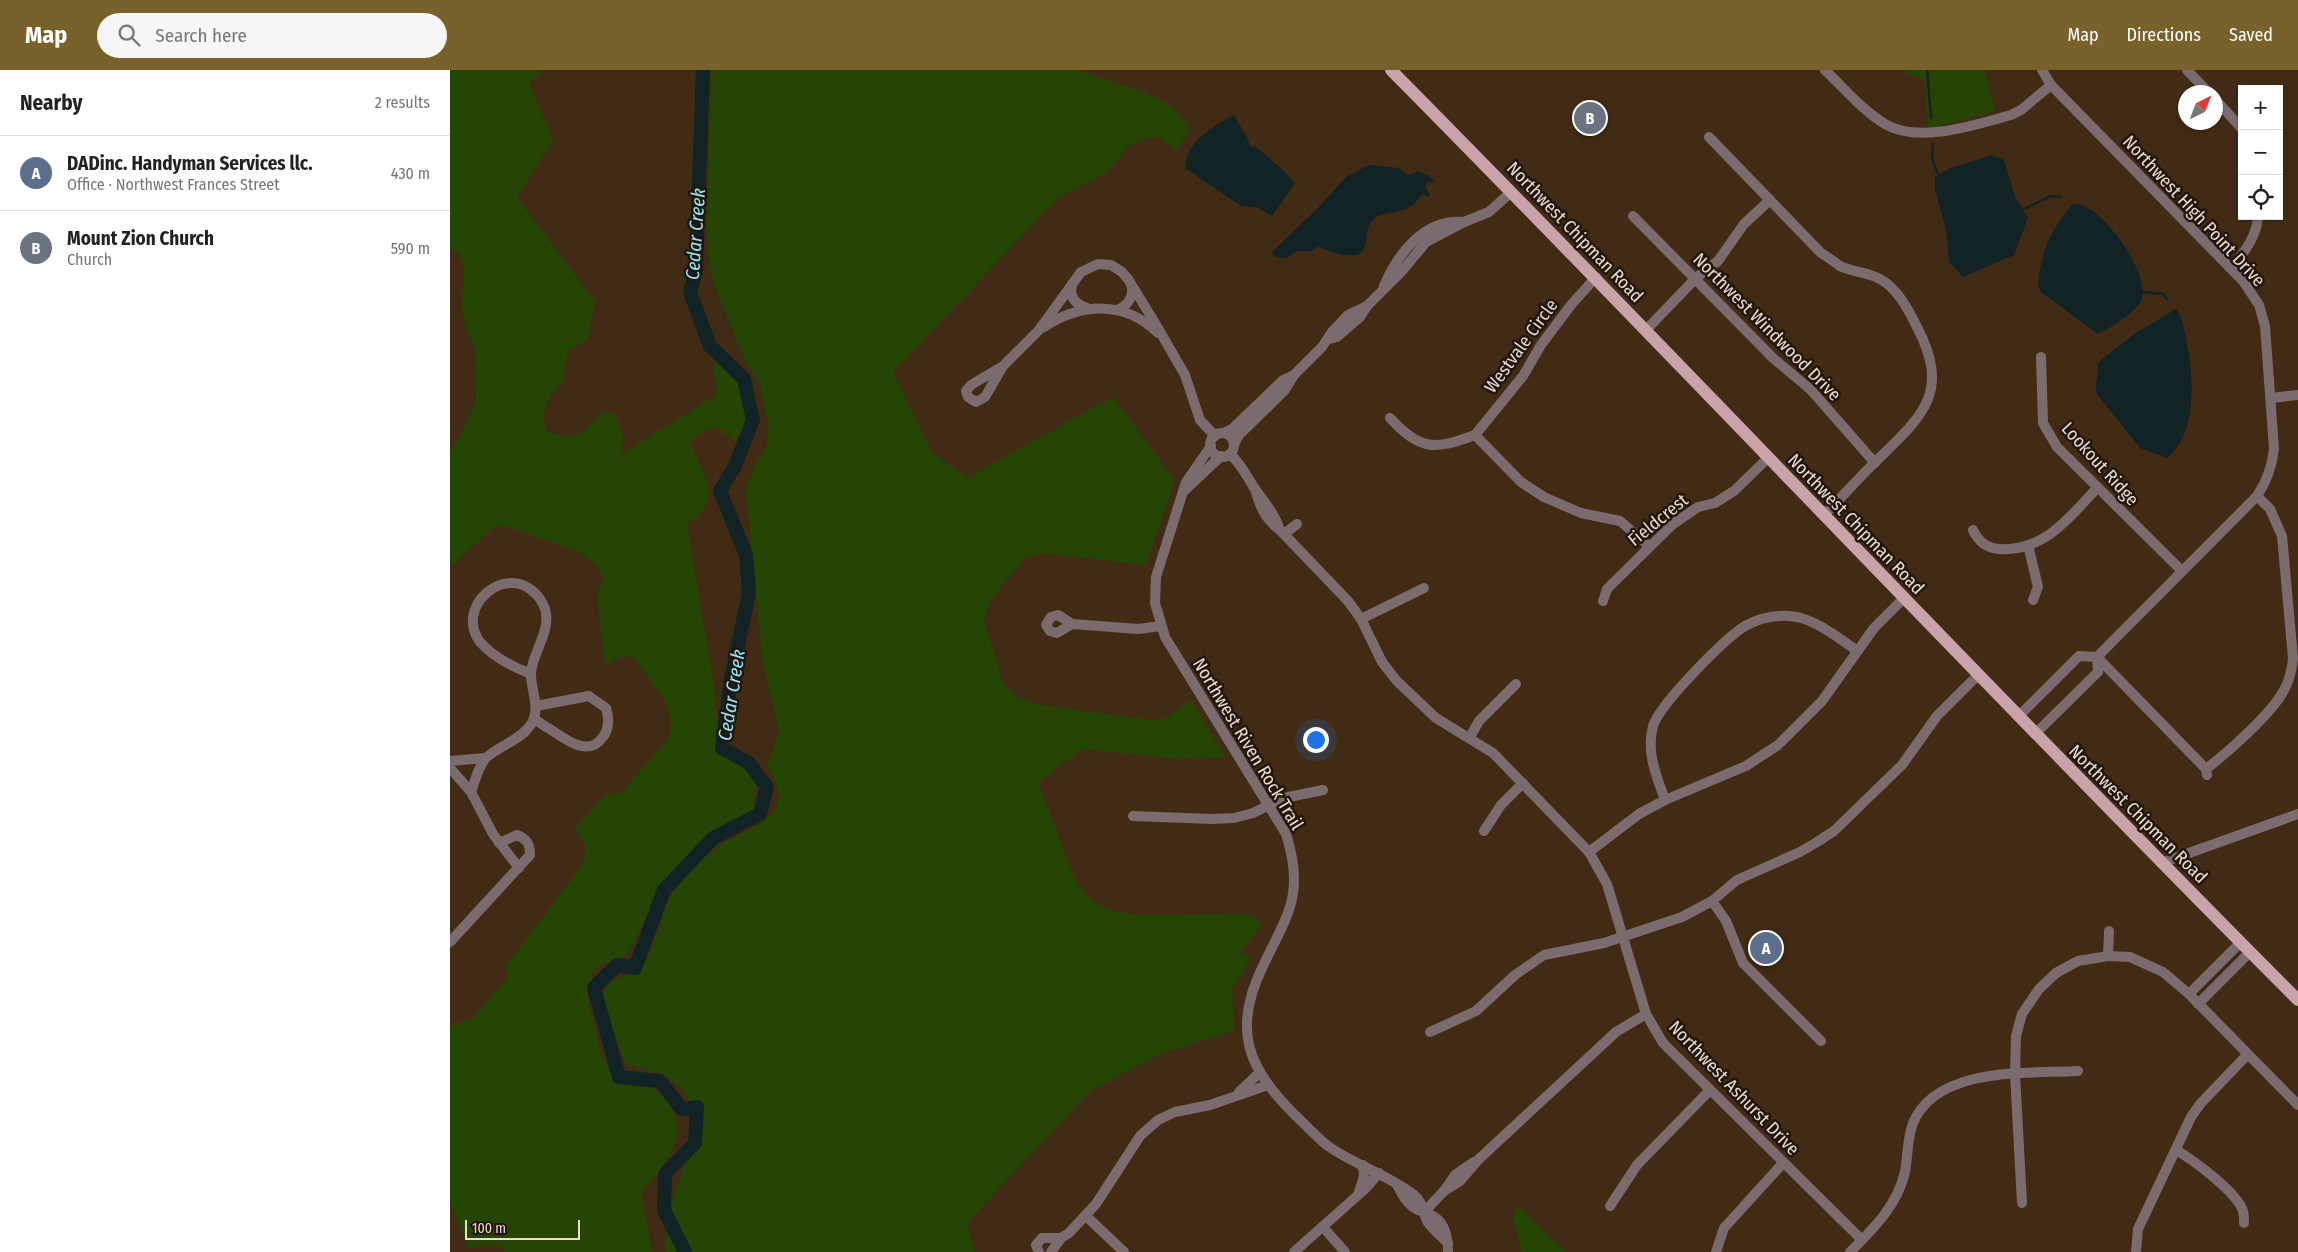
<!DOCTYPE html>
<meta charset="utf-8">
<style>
:root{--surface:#fff;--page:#f6f6f6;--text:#222;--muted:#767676;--line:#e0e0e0;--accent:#79612b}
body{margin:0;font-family:"Fira Sans Condensed",sans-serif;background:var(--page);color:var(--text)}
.controls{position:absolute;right:15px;top:15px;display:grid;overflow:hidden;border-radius:0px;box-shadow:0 1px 4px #0004}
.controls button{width:45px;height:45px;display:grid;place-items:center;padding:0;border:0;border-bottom:1px solid var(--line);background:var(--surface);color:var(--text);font:25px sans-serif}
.compass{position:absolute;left:1728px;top:15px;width:45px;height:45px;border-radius:50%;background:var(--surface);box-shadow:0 1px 4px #0004;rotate:42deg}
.scale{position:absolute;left:15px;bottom:12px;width:115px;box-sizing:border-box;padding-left:5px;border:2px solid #ebdccf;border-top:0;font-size:14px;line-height:18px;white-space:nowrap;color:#ebdccf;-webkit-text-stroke:4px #21160c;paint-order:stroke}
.you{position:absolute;left:865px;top:669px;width:18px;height:18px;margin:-12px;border:4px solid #fff;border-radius:50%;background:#1a73e8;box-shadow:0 0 0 8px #1a73e833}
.badge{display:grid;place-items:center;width:32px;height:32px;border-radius:50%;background:var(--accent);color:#fff;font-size:16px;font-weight:700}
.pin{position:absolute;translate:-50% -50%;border:2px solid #fff;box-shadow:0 1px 5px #0006}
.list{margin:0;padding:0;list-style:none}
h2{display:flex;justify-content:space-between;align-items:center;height:65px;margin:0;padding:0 20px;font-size:21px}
h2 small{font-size:16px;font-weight:400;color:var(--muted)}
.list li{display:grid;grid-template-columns:32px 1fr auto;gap:15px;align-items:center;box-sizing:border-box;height:75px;padding:0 20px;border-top:1px solid var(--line)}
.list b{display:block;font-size:19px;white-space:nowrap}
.list p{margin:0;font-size:16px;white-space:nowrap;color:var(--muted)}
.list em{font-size:16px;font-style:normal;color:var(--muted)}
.icon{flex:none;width:28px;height:28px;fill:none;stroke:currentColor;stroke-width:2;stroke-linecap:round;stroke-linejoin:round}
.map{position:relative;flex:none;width:1848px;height:1182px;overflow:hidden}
header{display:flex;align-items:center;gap:30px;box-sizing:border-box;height:70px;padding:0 25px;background:var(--accent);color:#fff}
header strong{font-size:24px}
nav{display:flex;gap:28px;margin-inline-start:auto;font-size:18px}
.search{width:350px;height:45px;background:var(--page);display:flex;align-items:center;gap:12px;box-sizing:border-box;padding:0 18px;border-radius:28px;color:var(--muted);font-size:19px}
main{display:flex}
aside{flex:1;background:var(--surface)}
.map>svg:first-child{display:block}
.green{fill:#254504}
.water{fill:#122326}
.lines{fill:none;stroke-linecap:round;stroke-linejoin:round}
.stream{stroke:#122326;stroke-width:2.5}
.river{stroke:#122326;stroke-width:14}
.minor{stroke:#7c6b6e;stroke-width:10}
.major{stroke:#c8a4aa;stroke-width:12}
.labels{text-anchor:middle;stroke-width:5;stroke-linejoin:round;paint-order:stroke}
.street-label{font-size:18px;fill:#ebdccf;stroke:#21160c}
.water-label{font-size:19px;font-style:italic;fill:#93e9fc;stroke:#21160c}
</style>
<header>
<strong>Map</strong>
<div class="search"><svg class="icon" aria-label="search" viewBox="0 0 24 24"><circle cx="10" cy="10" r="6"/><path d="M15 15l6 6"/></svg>Search here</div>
<nav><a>Map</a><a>Directions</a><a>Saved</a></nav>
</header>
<main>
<aside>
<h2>Nearby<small>2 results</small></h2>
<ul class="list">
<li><span class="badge" style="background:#5c6f8a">A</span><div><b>DADinc. Handyman Services llc.</b><p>Office · Northwest Frances Street</p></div><em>430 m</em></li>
<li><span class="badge" style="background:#6b7280">B</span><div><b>Mount Zion Church</b><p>Church</p></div><em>590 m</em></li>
</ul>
</aside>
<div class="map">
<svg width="1848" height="1182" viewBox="0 0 1848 1182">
<rect width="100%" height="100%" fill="#422b14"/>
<g class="green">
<path d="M0,0H91V3L79,12L103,70L67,127L145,231L138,269L118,281L113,313L102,323L96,336L93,349L96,361C132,374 130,362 154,340L166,346L173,366L172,384L268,324L263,298L269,290C276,297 283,303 288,311C301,329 302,357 284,371L265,356L240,371C253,406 276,427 237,454L264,615L268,665L300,700L307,713L303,738L299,746L262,764L230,796L211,819L180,880C168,895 155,887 145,900C135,913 137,932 142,947C147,964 148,984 160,997C171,1008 191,1009 201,1017C249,1052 223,1088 191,1121L202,1182H55L52,1177L33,1174L18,1179L0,1131V956L23,948L57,909L56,896L132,795L136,777L125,758L155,725L170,724L218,669L221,653L217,634L184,587H169L155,597L147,523L154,507L143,492L127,481L56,456L43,458L0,497V383L16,356L26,328L25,276L17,262L12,241L14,195L10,184L0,179Z"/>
<path d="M263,0H630C667,19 719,18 740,60L727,80L709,67L695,69L679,76L655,103L607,129L443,302L482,382L517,408L663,327L725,411L696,495L589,483L574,490L541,529L534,550L553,613L566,626L585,634L707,651L721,645L741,630L775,687L728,689L632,679L588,713L627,814L644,832L660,841L690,845L797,844L813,853L790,882L801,888L782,919L784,961L715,982L641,1020L517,1153L525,1182H215C214,1160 221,1135 228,1114C239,1078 260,1026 212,1005C200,999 187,998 175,993L153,930C156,900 182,912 195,892C210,868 210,837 230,812C240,800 253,787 266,778C298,754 352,751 317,695L329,663L312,586L296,420L305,395L317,376L319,353L314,338L310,313L296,293L263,212L259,188L257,156L261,15Z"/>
<polygon points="1454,0 1534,0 1545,41 1478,59 1475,9 1458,4"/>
<polygon points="1067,1135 1116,1182 1071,1182 1063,1147"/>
</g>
<g class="water">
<path d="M784,45L797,67L800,76L806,77L832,99L845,113L822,146L808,138L791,136L735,98C737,70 762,58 784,45Z"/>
<polygon points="1542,85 1554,90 1565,126 1578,148 1564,185 1513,207 1499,192 1496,160 1485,119 1485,107 1500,98"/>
<path d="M919,95L949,98L956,104H963L967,101L979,106L984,111L983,113L978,111L975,117L980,125L978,127L972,124C968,128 966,133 962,136C950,145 932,140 922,151C914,160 920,178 908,185C898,187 876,182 869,176L862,181H847L837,188L825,187L822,183L826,178L867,139L896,107Z"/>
<path d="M1622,134C1649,130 1700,202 1692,229C1690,239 1658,260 1648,264L1592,223C1587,217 1588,212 1589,205C1595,171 1602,161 1622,134Z"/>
<path d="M1726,239C1732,246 1733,254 1735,264C1743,300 1750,362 1717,388L1690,378L1647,324C1643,314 1650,305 1647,295L1651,290L1684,264Z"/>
</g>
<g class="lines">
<g class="stream">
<polyline points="1477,0 1481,48"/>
<polyline points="1483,74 1482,89 1488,104"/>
<polyline points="1574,139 1601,126 1611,127"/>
<polyline points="1693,222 1713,224 1717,229"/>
</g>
<polyline class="river" points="235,1182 214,1140 215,1104 245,1073 247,1037 232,1039 210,1011 169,1007 144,918 167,895 185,898 214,820 263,768 310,744 317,717 299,693 272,678 281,609 299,523 296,485 270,421 285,396 303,350 294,309 260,276 240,222 246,200 253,0"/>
<g class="minor">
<path d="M1375,0C1394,18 1412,40 1435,54C1468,74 1525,55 1561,45L1571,40L1601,15"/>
<polyline points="1737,0 1758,22"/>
<polyline points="1766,30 1792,59"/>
<path d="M1259,67L1371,183C1378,187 1384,192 1390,196C1402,202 1418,202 1430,209C1448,219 1458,239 1467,257C1502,324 1471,347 1424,393C1407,410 1391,428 1374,445"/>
<polyline points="1183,146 1323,288 1361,320 1425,393"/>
<path d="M1780,198C1794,184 1807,167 1808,146"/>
<path d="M622,214C619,227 625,234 637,238"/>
<path d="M934,216C948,183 975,148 1014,152"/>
<path d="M667,240C677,236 683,228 682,217"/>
<path d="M594,257C631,233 674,230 708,263"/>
<polyline points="1196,260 1246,208 1268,191 1294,154 1320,130"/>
<polyline points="879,269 887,267 910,247 917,236 952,201 976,172 1014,152 1039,142 1061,122"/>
<polyline points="1591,287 1593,353 1607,377 1732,501"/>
<polyline points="553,296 535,327 526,332 518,327 516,321 521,315 553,296 589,260 631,202 648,194 661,195 672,202 678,209 705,253 735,305 750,350 765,366"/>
<polyline points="1821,328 1848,325"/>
<path d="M940,348C971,381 984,380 1025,365"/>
<polyline points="773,363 782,359 833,310 844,305 872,277 882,262 898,245 917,236"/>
<circle cx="772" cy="375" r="12"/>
<polyline points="1025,365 1071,412 1094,427 1131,443 1170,451 1199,476"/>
<polyline points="1025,365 1073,306 1091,275 1121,235 1146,207"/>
<polyline points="784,374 789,365 834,321 844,305"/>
<path d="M761,376L736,412L706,507L705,533L715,567L836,764C855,824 838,844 813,896C782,959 797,998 845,1045C856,1055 866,1067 878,1076C905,1095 938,1105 964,1125C973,1132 972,1141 977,1151C982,1159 991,1166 998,1173"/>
<path d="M780,384C792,395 797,407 805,419C815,433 825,444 830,460"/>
<path d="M805,419C810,437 815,449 830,460L898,531L911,549L932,592L946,610L986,648L1043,683L1139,782L1157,814L1196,944L1213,973L1412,1170"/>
<polyline points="735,420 771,386"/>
<path d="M1523,460C1528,471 1537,478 1549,479C1594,482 1619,448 1647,418"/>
<polyline points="834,464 847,454"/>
<polyline points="1578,475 1588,517 1583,530"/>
<polyline points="1153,531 1157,519 1223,454 1248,437 1265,433 1284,421 1318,388"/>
<polyline points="911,549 974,518"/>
<polyline points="622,554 607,563 600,561 596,555 601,547 608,545 622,554 688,559 711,556"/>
<polyline points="1647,587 1756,699"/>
<path d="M1568,647L1629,586L1647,587L1807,426C1817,411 1822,397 1824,379L1815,256L1809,235L1793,211L1601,15L1592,0"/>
<path d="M84,648C89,653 96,657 103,661C118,671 139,687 153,667C160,658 159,648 156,638L139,626L86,636"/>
<polyline points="1585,664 1648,602 1647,587"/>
<polyline points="1020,667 1029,651 1066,614"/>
<polyline points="0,691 35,688"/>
<polyline points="0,698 21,722 43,764 69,798"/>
<path d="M1757,705L1756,699C1777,683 1820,645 1833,622C1839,612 1842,599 1843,588L1832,466L1820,439L1807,426"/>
<path d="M21,722C25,712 28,696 36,688C48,676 69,671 79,657C93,640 80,621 81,602C83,583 99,563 96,544C96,538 90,528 86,524C55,492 4,537 30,572C43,587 63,597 81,604"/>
<path d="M1215,730C1206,705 1196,682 1203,656C1210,634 1274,569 1295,556C1306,550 1319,546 1331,546C1360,544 1384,565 1406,580"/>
<polyline points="683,746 761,749 784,748 803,743 834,728 873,720"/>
<polyline points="1034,761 1051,735 1073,713"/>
<polyline points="1139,782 1189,744 1215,730 1296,696 1328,675 1372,631 1424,558 1454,528"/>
<polyline points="1711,793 1848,744"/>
<polyline points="1262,831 1276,851 1293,893 1371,971"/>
<path d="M0,872L80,785C80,774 77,769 67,765L49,773"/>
<polyline points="1658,886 1659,861"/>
<polyline points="1739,924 1791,872"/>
<polyline points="1748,934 1800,882"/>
<polyline points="980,962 1026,941 1065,905 1094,885 1154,873 1232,847 1262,831 1287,810 1350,782 1367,772 1384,761 1452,695 1487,646 1527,606"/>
<polyline points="789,1022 809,1003"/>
<path d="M1726,1080C1743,1090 1787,1122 1793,1141C1794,1145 1794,1150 1794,1153"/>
<path d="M947,1115C952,1124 957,1134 966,1139C971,1142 977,1142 981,1145C995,1151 998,1168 998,1182"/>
<polyline points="994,1121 1005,1105 1024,1092"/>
<polyline points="909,1122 914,1106 913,1095"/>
<polyline points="1572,1133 1565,1004 1566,966 1572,944 1589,919 1606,903 1628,891 1658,886 1680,887 1713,902 1739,924 1848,1035"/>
<polyline points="1160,1136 1187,1095 1260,1020"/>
<polyline points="974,1142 994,1121 1010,1111 1029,1089 1166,962 1196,944"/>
<polyline points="636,1146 674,1182"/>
<polyline points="873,1157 895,1182"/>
<polyline points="589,1182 586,1175 592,1168 611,1168"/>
<polyline points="601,1182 611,1168 619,1163 646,1134 690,1066 708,1050 725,1042 760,1035 818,1015"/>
<polyline points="844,1182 916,1118 929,1103"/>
<polyline points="1266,1182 1274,1158 1333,1093"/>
<path d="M1400,1182C1424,1158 1447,1136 1455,1102C1458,1086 1457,1068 1463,1053C1487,996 1577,1004 1628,1001"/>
<polyline points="1686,1182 1688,1159 1741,1047 1751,1033 1797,985"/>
</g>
<path class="major" d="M941,0C1246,308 1542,624 1848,930"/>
</g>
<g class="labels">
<g class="street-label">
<text transform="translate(1744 141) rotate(47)" y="6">Northwest High Point Drive</text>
<text transform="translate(1125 162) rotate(46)" y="6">Northwest Chipman Road</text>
<text transform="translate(1317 257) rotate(45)" y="6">Northwest Windwood Drive</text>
<text transform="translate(1071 276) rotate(-54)" y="6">Westvale Circle</text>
<text transform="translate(1650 394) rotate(48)" y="6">Lookout Ridge</text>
<text transform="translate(1208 450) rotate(-39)" y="6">Fieldcrest</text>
<text transform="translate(1406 454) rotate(46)" y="6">Northwest Chipman Road</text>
<text transform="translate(798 674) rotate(59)" y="6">Northwest Riven Rock Trail</text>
<text transform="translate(1688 744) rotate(45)" y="6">Northwest Chipman Road</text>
<text transform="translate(1284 1018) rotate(46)" y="6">Northwest Ashurst Drive</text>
</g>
<g class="water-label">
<text transform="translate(245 164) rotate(-86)" y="7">Cedar Creek</text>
<text transform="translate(281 625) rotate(-81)" y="7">Cedar Creek</text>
</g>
</g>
</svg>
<div class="controls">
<button>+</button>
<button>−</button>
<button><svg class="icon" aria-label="locate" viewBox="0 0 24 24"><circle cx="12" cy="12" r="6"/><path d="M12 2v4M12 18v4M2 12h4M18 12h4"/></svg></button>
</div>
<svg class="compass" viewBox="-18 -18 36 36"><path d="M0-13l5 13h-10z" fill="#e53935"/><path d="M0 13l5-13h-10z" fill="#767676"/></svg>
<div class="scale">100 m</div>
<div class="you"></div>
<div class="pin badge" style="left:1316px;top:878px;background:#5c6f8a">A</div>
<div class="pin badge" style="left:1140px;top:48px;background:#6b7280">B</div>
</div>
</main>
